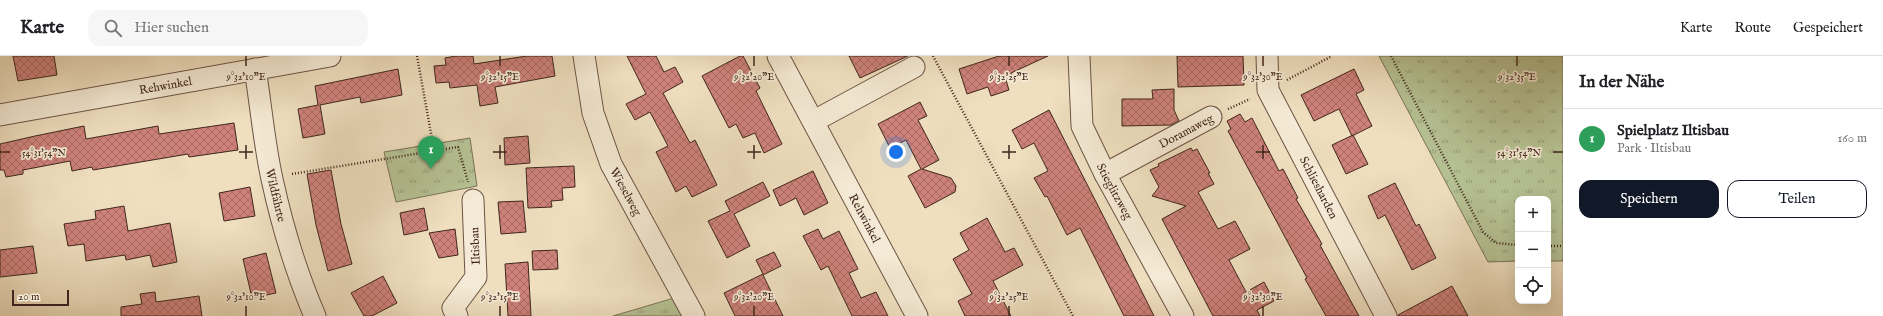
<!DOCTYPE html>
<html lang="de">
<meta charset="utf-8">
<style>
:root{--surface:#fff;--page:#f6f6f6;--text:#202124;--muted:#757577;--line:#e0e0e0;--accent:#111827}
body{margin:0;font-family:"IM FELL English",serif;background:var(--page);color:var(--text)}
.controls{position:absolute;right:12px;bottom:12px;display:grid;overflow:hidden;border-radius:8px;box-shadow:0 4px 16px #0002}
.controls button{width:36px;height:36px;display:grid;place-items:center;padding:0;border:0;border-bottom:1px solid var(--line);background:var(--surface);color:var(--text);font:20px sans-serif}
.scale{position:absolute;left:12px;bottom:10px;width:57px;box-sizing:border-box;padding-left:4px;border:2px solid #40261c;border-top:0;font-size:11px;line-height:14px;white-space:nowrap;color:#40261c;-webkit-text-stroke:3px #f5ead5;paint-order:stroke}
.you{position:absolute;left:896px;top:96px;width:14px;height:14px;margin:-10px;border:3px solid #fff;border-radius:50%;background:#1a73e8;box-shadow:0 0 0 6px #1a73e833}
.badge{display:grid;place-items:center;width:26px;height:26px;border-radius:50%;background:var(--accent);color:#fff;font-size:13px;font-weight:700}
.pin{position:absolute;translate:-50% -33px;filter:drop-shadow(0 1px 2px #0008)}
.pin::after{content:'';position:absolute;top:21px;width:14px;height:12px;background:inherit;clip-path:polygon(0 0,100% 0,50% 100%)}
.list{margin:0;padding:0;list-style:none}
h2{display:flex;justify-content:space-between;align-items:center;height:52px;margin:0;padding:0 16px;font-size:17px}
h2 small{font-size:13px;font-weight:400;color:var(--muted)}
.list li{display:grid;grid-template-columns:26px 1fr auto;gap:12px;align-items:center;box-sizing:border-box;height:60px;padding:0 16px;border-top:1px solid var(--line)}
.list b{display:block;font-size:15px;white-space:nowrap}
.list p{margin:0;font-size:13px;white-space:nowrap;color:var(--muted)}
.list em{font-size:13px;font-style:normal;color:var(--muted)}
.actions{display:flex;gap:8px;padding:12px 16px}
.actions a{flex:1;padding:9px 0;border:1px solid var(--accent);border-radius:12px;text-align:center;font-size:14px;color:var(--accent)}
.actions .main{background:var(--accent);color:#fff}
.icon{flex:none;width:22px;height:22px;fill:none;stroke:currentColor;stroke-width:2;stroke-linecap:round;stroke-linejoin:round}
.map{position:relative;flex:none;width:1563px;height:260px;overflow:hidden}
header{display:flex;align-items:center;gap:24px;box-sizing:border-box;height:56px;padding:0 20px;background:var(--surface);border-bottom:1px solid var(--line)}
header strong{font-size:19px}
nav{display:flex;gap:22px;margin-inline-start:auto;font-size:14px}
.search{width:280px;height:36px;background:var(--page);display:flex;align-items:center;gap:10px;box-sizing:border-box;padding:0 14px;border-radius:12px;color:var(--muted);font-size:15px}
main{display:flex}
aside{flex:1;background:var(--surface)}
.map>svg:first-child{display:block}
.grass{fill:url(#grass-tufts);stroke:#7b7458}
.building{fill:url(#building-cross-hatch);stroke:#40261c}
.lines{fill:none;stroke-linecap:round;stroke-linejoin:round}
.minor-casing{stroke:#6c5445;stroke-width:23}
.path{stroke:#40261c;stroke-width:2.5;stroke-dasharray:1 2;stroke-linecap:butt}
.minor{stroke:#f5ead5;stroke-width:21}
.ticks{fill:none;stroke:#40261c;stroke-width:1.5}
.labels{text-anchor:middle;stroke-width:3.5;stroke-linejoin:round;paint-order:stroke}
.street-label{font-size:12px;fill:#40261c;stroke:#f5ead5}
.ticks-label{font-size:10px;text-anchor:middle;fill:#40261c;stroke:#f5ead5;stroke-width:3.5;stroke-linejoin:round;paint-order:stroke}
</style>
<header>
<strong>Karte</strong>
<div class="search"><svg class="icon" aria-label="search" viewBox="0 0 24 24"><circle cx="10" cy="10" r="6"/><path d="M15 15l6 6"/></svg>Hier suchen</div>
<nav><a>Karte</a><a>Route</a><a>Gespeichert</a></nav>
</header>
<main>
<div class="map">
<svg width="1563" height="260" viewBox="0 0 1563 260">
<defs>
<pattern id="grass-tufts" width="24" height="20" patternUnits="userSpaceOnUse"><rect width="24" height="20" fill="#b6c294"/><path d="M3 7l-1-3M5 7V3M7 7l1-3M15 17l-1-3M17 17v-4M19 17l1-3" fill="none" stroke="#959d78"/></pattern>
<pattern id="building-cross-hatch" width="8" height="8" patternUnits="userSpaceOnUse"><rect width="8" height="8" fill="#ce827b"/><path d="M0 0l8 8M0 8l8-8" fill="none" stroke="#a96a64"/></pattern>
</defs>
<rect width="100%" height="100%" fill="#efdfbf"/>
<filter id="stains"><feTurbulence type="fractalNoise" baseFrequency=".005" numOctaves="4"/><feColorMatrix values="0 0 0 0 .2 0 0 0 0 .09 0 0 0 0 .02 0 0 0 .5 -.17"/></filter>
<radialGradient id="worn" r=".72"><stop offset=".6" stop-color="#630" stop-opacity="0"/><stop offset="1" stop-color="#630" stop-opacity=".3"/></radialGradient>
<g class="grass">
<polygon points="1379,0 1563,0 1563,205 1548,205 1548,143 1518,143 1518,205 1488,206"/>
<polygon points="470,82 477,130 396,146 384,96"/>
<polygon points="674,242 684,260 613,260"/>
</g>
<g class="building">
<polygon points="13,0 54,0 57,19 18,25"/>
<polygon points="456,0 473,0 474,8 527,0 552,0 555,20 495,31 498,47 480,50 477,29 450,32 449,26 436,27 434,10 446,9 445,2"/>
<polygon points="627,0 656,0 664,16 675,11 683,26 663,37 690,87 695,84 717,129 692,141 686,130 676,136 656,96 668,90 650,56 635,64 626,48 646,38"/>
<polygon points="740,0 743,0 760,32 756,35 782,88 764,97 755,77 743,82 736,68 729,72 702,20"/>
<polygon points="849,0 908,0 860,22"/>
<polygon points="999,0 1048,0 1011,17 1013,22 1006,24 1009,34 991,40 988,31 967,38 959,13"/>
<polygon points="1177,0 1243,0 1244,29 1178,31"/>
<polygon points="398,13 402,39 361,47 360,41 320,49 325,78 303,82 298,53 318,49 315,30"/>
<polygon points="1354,13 1364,34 1356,38 1372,70 1352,80 1339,53 1314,65 1301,39"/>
<polygon points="1174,33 1174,54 1179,65 1171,69 1122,70 1122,43 1153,43 1152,34"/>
<polygon points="920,46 927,60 918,64 939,104 922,113 951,122 956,130 955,136 925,152 908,120 921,113 906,84 890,92 878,68"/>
<polygon points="1049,54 1135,222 1154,260 1124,260 1080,172 1067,179 1047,140 1045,141 1034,122 1048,115 1034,87 1022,93 1012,74"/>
<polygon points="1240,58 1245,66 1252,62 1279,115 1283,113 1298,142 1296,143 1322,188 1320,189 1359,260 1326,260 1305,223 1307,222 1228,75 1231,73 1227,65"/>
<polygon points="234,67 238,94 189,101 188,98 93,114 92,111 72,115 70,105 23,114 23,118 6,121 4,114 0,114 0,88 35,80 84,70 86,83 158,70 159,78"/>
<polygon points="1353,79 1368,108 1346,118 1332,89"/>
<polygon points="528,80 530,107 505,109 504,82"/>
<polygon points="1191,92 1193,95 1197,93 1210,117 1208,117 1214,128 1198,136 1218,173 1235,165 1250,193 1229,204 1246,236 1264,226 1274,245 1257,254 1260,260 1213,260 1162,163 1186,150 1152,140 1159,131 1150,114 1159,110 1158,108"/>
<polygon points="574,110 575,131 562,132 563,144 551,145 552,151 528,152 526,112"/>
<polygon points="331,114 341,168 352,208 328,215 316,169 307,118"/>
<polygon points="813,115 828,147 804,159 796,142 780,150 773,134"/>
<polygon points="763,126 770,140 734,158 750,190 727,202 708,165 730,155 725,145"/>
<polygon points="1395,127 1416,170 1419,168 1436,202 1412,214 1385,159 1378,163 1368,140"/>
<polygon points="250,131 255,160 224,165 219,137"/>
<polygon points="523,145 526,176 501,178 498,146"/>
<polygon points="124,150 128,175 170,167 177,206 153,211 150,199 126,204 125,199 86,205 84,188 68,190 64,168 96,163 95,155"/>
<polygon points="424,152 428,174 404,179 400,157"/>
<polygon points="987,162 1005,196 1014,192 1023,209 993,225 1011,260 965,260 958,245 972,238 953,203 969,194 960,177"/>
<polygon points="455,173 458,199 439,202 429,177"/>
<polygon points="818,173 823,183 839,175 858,213 849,217 861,242 876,236 888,260 852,260 828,210 821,214 803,180"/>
<polygon points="33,190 37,217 0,221 0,194"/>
<polygon points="557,194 558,213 533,214 532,195"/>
<polygon points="774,196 781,210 763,219 783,260 735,260 724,237 763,218 756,204"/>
<polygon points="266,197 276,237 252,242 243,203"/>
<polygon points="528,206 531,260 508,260 505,208"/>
<polygon points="383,220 397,247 372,260 364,260 351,237"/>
<polygon points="1452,230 1468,260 1398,260 1398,259"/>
<polygon points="155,236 156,246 199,240 202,260 121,260 121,251 142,248 140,238"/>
</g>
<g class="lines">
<defs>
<g id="minor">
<path id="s1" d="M584,0L593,57L611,108L694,260"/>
<path id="s2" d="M778,0L917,260"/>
<path id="s3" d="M1079,0L1082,70L1105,118L1183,260"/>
<path id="s4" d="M1267,0L1268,34L1386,260"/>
<path id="s5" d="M255,13C261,49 264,87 272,123C282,169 296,216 315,260"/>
<path id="s6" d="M0,59L330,0"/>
<polyline points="814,65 914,11"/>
<polyline points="1105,118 1211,61"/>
<polyline points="457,260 453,252 476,221 473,144"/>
</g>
</defs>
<use href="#minor" class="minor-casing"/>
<g class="path">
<polyline points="417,0 434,94"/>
<polyline points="933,0 1073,260"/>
<polyline points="1391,0 1483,176 1496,187 1518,189"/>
<polyline points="1287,24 1332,0"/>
<polyline points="1228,53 1250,43"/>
<polyline points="292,118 458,91 468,126"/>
<polyline points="1548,190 1563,190"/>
</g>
<use href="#minor" class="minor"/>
</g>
<path class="ticks" d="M246,0V10M500,0V10M754,0V10M1009,0V10M1263,0V10M1517,0V10M246,89V103M500,89V103M754,89V103M1009,89V103M1263,89V103M0,96H10M239,96H253M493,96H507M747,96H761M1002,96H1016M1256,96H1270M1553,96H1563M246,250V260M500,250V260M754,250V260M1009,250V260M1263,250V260"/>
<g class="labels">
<g class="street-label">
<text dy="4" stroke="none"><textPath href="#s6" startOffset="168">Rehwinkel</textPath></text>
<text transform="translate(1186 75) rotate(-28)" y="4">Doramaweg</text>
<text dy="4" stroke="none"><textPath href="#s4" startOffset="144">Schliesharden</textPath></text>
<text dy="4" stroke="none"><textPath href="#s1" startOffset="143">Wieselweg</textPath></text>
<text dy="4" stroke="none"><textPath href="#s3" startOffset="143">Stieglitzweg</textPath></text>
<text dy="4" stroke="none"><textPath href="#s5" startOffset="128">Wildfährte</textPath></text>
<text dy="4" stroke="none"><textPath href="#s2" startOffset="184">Rehwinkel</textPath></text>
<text transform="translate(475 190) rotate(-92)" y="4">Iltisbau</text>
</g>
</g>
<g class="ticks-label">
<text x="246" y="24">9°32'10"E</text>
<text x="500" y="24">9°32'15"E</text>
<text x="754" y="24">9°32'20"E</text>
<text x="1009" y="24">9°32'25"E</text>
<text x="1263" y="24">9°32'30"E</text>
<text x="1517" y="24">9°32'35"E</text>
<text x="44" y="100">54°31'54"N</text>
<text x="1519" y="100">54°31'54"N</text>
<text x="246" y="244">9°32'10"E</text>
<text x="500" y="244">9°32'15"E</text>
<text x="754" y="244">9°32'20"E</text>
<text x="1009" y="244">9°32'25"E</text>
<text x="1263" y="244">9°32'30"E</text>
</g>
<rect width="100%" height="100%" filter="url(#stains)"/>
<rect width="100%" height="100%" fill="url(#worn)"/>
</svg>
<div class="controls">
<button>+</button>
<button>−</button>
<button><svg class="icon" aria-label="locate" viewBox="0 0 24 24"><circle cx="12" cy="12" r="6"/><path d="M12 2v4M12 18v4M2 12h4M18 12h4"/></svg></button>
</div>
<div class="scale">20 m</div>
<div class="you"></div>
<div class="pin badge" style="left:431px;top:113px;background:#2e9e5b">1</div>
</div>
<aside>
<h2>In der Nähe<small></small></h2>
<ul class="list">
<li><span class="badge" style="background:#2e9e5b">1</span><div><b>Spielplatz Iltisbau</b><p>Park · Iltisbau</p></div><em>160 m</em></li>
</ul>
<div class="actions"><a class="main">Speichern</a><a>Teilen</a></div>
</aside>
</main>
